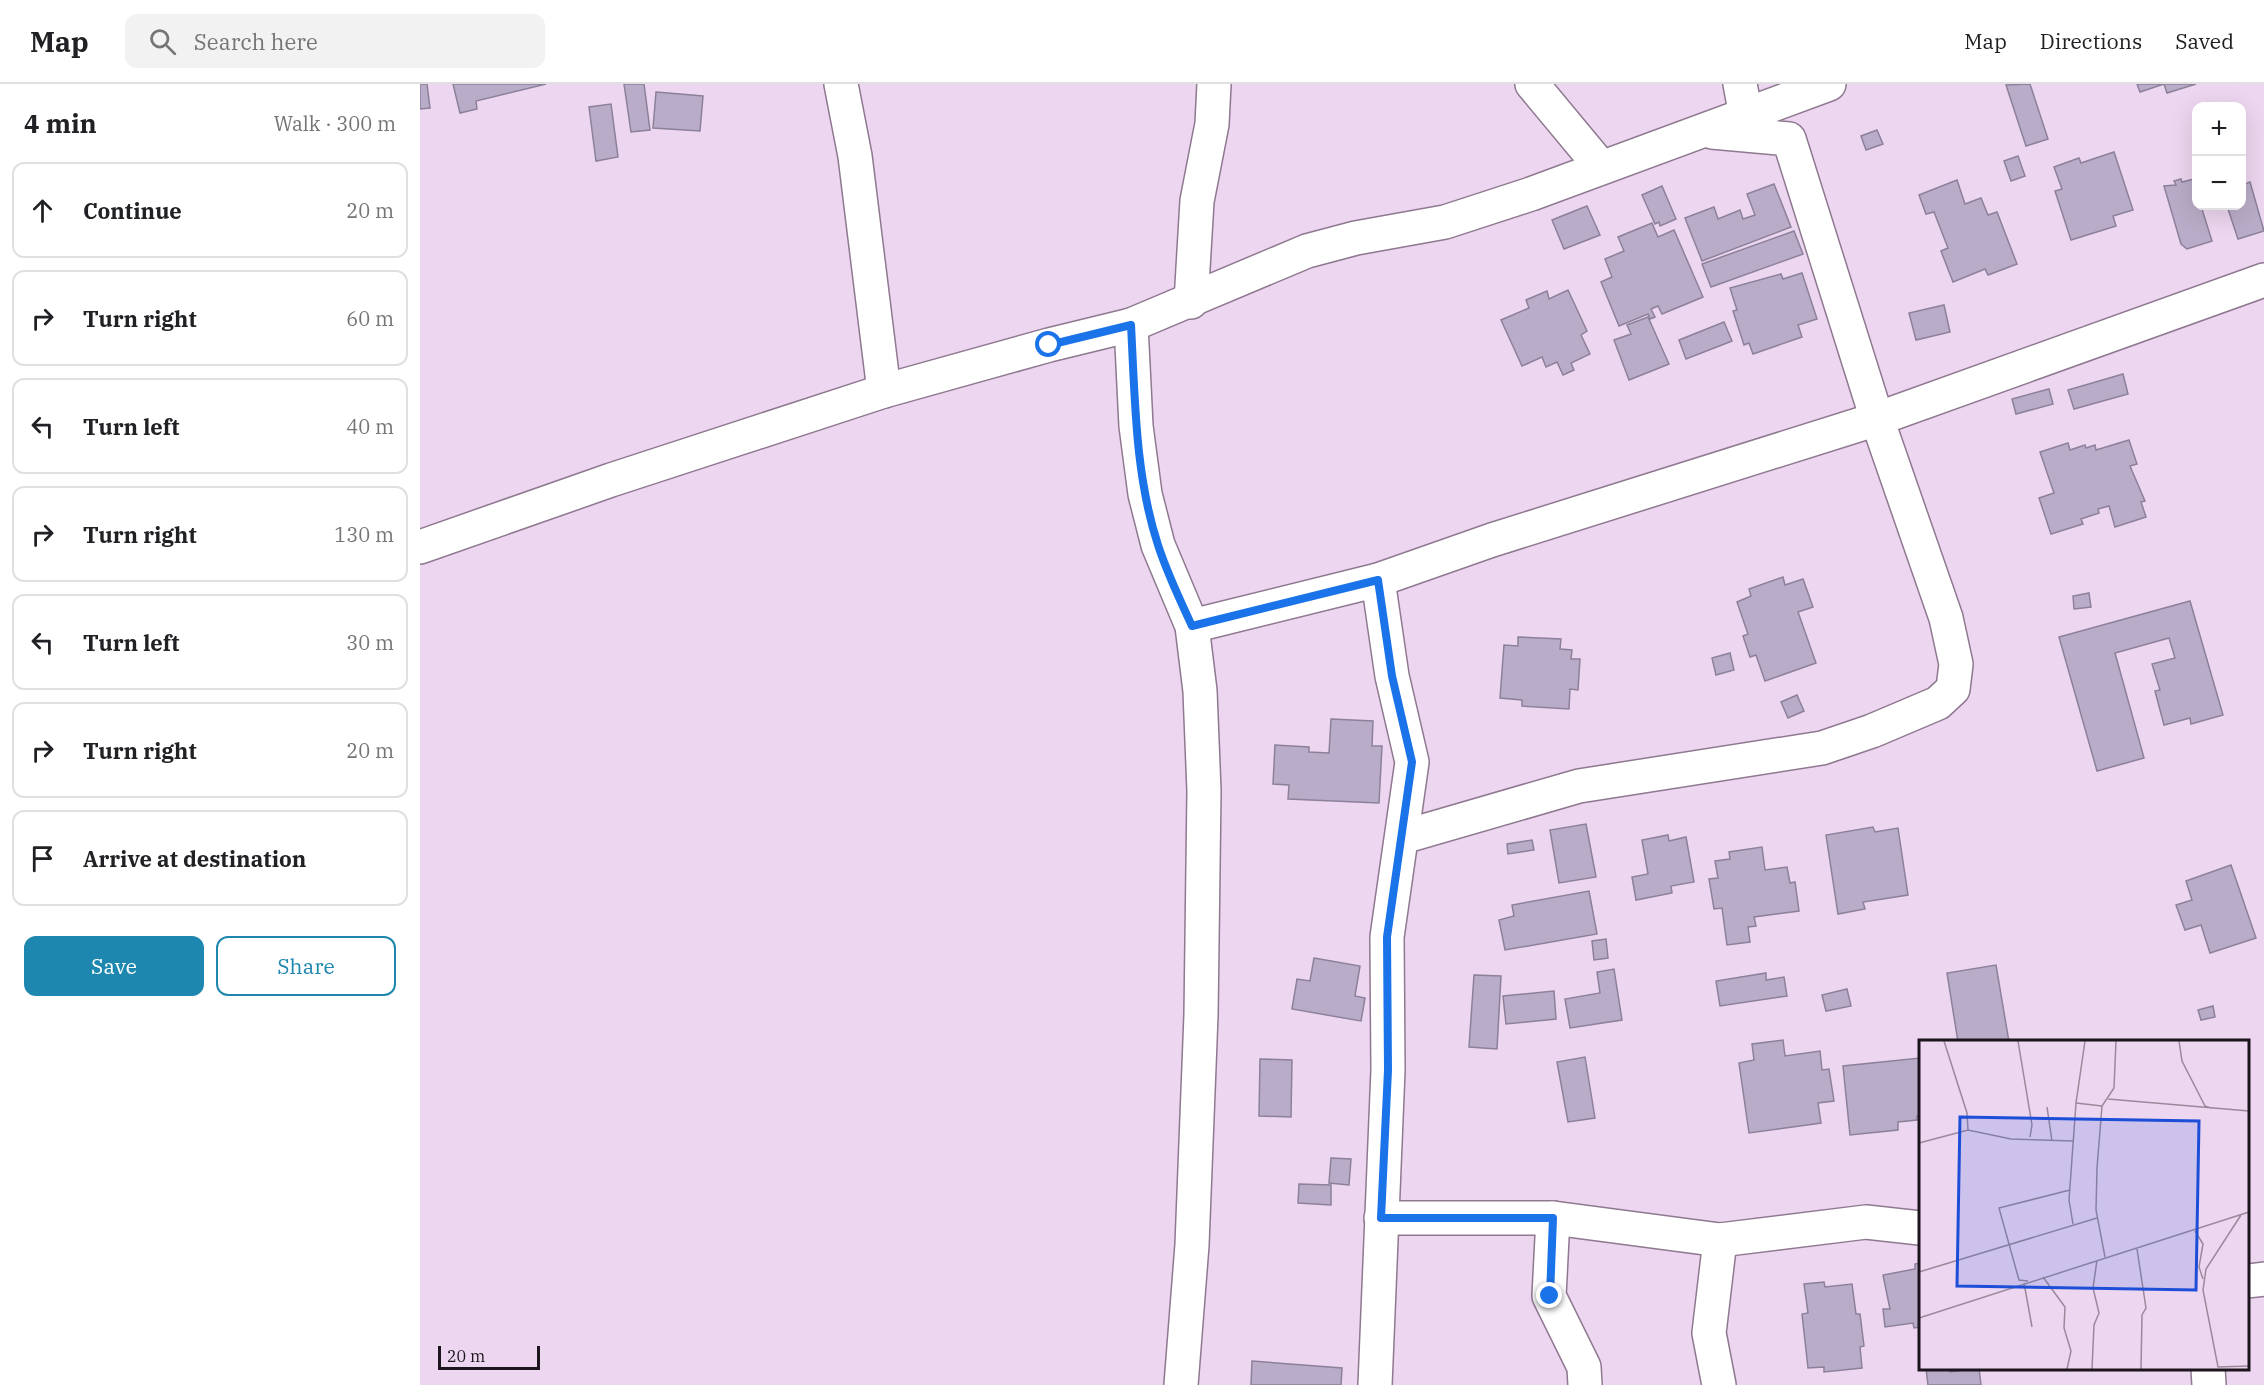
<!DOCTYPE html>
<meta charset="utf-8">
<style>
:root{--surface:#fff;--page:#f2f2f2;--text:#202124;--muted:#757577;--line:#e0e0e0;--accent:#1e87af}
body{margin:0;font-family:"IBM Plex Serif",serif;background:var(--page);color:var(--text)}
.controls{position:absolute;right:18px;top:18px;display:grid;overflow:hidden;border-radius:12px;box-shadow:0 6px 24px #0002}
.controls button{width:54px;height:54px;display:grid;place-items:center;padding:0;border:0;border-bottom:2px solid var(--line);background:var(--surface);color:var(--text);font:30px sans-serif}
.scale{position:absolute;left:18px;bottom:15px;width:102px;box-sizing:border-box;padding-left:6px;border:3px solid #1d151e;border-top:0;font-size:16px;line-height:21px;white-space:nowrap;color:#1d151e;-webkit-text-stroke:4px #edd6ef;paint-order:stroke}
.stop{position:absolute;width:18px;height:18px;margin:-14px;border:4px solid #1a73e8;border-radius:50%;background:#fff}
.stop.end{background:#1a73e8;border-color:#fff;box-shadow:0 2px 6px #0008}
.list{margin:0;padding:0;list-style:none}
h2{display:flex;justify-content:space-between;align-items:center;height:78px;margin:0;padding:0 24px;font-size:26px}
h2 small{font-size:20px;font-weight:400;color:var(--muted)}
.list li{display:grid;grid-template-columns:39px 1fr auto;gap:18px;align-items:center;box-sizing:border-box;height:96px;margin:0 12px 12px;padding:0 12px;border:2px solid var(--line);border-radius:12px}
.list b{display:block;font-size:22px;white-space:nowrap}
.list em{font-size:20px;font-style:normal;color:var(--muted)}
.actions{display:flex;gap:12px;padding:18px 24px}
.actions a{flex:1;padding:14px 0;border:2px solid var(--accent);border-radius:12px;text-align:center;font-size:21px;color:var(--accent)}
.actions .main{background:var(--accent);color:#fff}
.icon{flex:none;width:33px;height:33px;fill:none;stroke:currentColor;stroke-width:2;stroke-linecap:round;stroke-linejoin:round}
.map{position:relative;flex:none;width:1844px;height:1301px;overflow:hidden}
header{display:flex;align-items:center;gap:36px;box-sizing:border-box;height:84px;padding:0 30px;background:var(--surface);border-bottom:2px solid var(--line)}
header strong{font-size:28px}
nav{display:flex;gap:33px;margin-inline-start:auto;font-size:21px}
.search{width:420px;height:54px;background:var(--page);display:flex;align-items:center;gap:15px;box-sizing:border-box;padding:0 21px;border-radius:12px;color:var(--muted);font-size:22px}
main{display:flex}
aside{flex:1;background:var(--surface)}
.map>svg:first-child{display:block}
.building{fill:#b9acc8;stroke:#8c809b;stroke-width:1.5}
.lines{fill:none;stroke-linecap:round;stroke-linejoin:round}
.minor-casing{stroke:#8e7990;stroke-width:36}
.minor{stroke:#fff;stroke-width:33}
.route{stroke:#1a73e8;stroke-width:8}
.inset-road{fill:none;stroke:#9a899b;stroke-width:1.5}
.view{fill:#1d4ed8;fill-opacity:0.15;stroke:#1d4ed8;stroke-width:3}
.inset-edge{fill:none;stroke:#1d151e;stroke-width:3}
</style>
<header>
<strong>Map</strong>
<div class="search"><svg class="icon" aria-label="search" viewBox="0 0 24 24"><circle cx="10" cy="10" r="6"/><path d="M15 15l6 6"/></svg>Search here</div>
<nav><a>Map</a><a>Directions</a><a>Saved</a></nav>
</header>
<main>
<aside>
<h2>4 min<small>Walk · 300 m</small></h2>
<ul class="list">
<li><svg class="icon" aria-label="ahead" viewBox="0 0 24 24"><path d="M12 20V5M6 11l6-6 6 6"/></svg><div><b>Continue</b></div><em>20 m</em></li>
<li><svg class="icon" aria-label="right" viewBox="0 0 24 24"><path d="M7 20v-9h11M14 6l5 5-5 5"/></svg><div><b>Turn right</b></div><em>60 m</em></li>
<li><svg class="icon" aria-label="left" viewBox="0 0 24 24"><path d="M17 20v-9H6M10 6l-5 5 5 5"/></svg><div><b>Turn left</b></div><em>40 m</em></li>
<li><svg class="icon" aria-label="right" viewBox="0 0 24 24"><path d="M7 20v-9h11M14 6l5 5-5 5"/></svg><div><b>Turn right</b></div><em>130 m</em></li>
<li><svg class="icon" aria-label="left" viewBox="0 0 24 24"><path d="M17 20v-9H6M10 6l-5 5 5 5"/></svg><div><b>Turn left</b></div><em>30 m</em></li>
<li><svg class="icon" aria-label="right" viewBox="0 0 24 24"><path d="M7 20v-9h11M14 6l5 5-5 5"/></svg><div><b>Turn right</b></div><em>20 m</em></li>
<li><svg class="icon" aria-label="arrive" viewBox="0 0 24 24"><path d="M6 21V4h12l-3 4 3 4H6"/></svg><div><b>Arrive at destination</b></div></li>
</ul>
<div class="actions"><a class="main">Save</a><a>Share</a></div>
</aside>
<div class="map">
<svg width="1844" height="1301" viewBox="0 0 1844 1301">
<rect width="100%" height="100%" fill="#edd6ef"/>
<g class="building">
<polygon points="0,0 7,0 10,24 0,25"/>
<polygon points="33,0 126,0 56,17 57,25 40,29"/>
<polygon points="204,0 224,0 230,46 211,48"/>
<polygon points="1610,0 1628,55 1606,62 1586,1"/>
<polygon points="1717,0 1776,0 1747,9 1744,0 1720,8"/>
<polygon points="236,8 283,12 280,47 233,44"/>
<polygon points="191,20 198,73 176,77 169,23"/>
<polygon points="1457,46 1463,60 1446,66 1441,52"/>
<polygon points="1694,68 1713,126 1693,132 1696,142 1651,156 1635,107 1642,105 1634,83 1659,74 1661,79"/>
<polygon points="1598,72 1605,92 1591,97 1584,77"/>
<polygon points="1761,95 1762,98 1774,95 1776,122 1781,122 1792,157 1767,165 1761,160 1744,102 1756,101 1754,97"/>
<polygon points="1537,96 1545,120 1561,114 1568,131 1577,128 1597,180 1568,191 1565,185 1533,198 1521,167 1528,164 1514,128 1506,130 1499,111"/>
<polygon points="1830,98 1844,147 1818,155 1807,122 1822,122 1822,101"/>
<polygon points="1354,100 1371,143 1282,177 1265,134 1294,123 1298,135 1320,126 1323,135 1335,131 1327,110"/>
<polygon points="1242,102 1256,135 1240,142 1239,138 1235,140 1222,111"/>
<polygon points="1167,122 1180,151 1144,165 1132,136"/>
<polygon points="1232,139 1238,153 1254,146 1283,213 1242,230 1238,222 1231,225 1235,233 1230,235 1228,230 1199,242 1181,198 1192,193 1185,175 1204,167 1198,153"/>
<polygon points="1374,147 1383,170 1291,203 1282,180"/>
<polygon points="1382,189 1397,235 1378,241 1382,253 1333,270 1329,259 1324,261 1313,227 1317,226 1310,204 1361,190 1363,195"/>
<polygon points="1148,206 1167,247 1161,251 1170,270 1151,279 1154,286 1143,291 1137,278 1126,283 1122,273 1102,282 1081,236 1109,224 1106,216 1127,207 1129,215"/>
<polygon points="1524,221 1530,248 1496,256 1489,229"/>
<polygon points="1228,233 1249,280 1209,296 1194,256 1211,250 1207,241"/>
<polygon points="1304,238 1312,257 1266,275 1259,256"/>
<polygon points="1703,290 1708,310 1654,325 1648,306"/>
<polygon points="1629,305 1633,320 1596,330 1592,315"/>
<polygon points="1709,356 1717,380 1710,382 1725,417 1721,418 1726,433 1695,443 1689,422 1678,425 1679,429 1661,435 1663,440 1631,450 1619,414 1634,409 1620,368 1648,359 1650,366 1665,361 1666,364 1675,361 1676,366"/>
<polygon points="1363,493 1365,501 1383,495 1393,523 1378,528 1396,579 1345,597 1336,571 1330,573 1323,552 1328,550 1317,518 1331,512 1329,505"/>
<polygon points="1669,509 1671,523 1654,525 1653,512"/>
<polygon points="1770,517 1803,631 1771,640 1770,634 1744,641 1735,607 1740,606 1732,580 1755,574 1749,554 1695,569 1724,674 1677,687 1639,553"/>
<polygon points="1098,553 1141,555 1140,565 1152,566 1151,575 1160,575 1158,606 1150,605 1149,625 1102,622 1102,616 1080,614 1084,561 1098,562"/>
<polygon points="1310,569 1314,586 1296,591 1292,574"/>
<polygon points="1377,611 1384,627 1368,634 1361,618"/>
<polygon points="911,635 953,637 952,662 962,662 959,719 868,715 869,701 853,700 855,661 889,663 889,668 909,669"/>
<polygon points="1166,740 1176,793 1139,799 1130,746"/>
<polygon points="1453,743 1455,748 1478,744 1488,811 1443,818 1445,825 1418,830 1406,751"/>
<polygon points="1248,751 1249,757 1266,753 1274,798 1251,802 1252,809 1216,816 1212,793 1228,790 1222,756"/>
<polygon points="1112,756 1114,766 1088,770 1087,760"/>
<polygon points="1342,763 1345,786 1367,783 1370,799 1375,798 1379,827 1334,833 1336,842 1328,843 1330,858 1307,861 1302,824 1294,825 1289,795 1298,794 1295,777 1310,775 1309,768"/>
<polygon points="1811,781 1836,854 1790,869 1781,841 1765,846 1756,821 1772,816 1766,797"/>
<polygon points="1169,807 1177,850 1085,866 1079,836 1094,832 1092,821"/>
<polygon points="1186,855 1188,874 1174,876 1172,857"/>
<polygon points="894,874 940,882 935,912 945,914 941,937 872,925 877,895 890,897"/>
<polygon points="1576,881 1589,958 1538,958 1527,889"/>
<polygon points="1194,885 1202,936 1150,944 1145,915 1180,909 1177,888"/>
<polygon points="1346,889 1346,896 1364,893 1367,912 1300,922 1296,897"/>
<polygon points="1054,891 1081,892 1077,965 1049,963"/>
<polygon points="1427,905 1431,922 1406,927 1402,911"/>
<polygon points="1134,907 1136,935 1086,940 1083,912"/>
<polygon points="1793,922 1795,933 1781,936 1778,926"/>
<polygon points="1363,956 1365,972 1400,967 1402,986 1409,985 1414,1017 1398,1019 1401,1039 1329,1049 1319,979 1334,976 1332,960"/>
<polygon points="1165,973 1175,1034 1148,1038 1137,978"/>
<polygon points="1500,974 1500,1032 1497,1032 1497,1036 1478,1038 1478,1046 1430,1051 1423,982"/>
<polygon points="840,975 872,976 871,1033 839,1032"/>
<polygon points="911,1074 931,1075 929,1101 909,1099"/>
<polygon points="879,1100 911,1101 911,1121 878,1119"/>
<polygon points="1500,1179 1500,1243 1494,1244 1493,1239 1465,1243 1463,1225 1470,1225 1463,1191 1495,1185 1495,1180"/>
<polygon points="1404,1198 1405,1203 1432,1200 1436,1230 1440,1230 1444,1262 1440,1263 1442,1284 1404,1288 1404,1283 1388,1284 1382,1230 1388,1229 1384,1200"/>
<polygon points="832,1277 922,1284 921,1301 831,1301"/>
<polygon points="1506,1284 1530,1284 1530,1288 1559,1284 1561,1301 1508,1301"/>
</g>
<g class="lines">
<defs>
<g id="minor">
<polyline points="421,0 435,72 464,307"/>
<polyline points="1112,0 1181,83"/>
<polyline points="1320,0 1326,32"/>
<polyline points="771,218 777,117 792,40 794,0"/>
<polyline points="711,241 716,342 725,410 738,461 772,542 780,607 784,707 781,931 772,1161 761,1301"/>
<polyline points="0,463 191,396 464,307 629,261 711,241 887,167 936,154 1025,138 1111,110 1409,0"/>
<polyline points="772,542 958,496 1072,456 1457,335 1844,196"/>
<polyline points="983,753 1159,702 1402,664 1452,647 1518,619 1533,605 1536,580 1526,534 1457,335 1369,55 1292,48"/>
<polyline points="961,1134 1133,1134 1300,1156 1446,1138 1500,1144"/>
<polyline points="1133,1134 1129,1212 1164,1283 1165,1301"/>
<polyline points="1828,1197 1844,1195"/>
<polyline points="1788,1284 1789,1301"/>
<polyline points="955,1301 968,986 967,853 992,678 972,592 958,496"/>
<polyline points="1299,1301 1289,1249 1300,1156"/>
</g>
</defs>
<use href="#minor" class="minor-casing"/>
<use href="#minor" class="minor"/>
</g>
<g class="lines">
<path class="route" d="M629,261L711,241C715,314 715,391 738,461C747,489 760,516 772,542L958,496L972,592L992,678L967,853L968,986L961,1134H1133L1130,1212"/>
</g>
<g transform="translate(1499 956)">
<rect width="330" height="330" fill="#edd6ef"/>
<path class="inset-road" d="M25,1L48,73L49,90M99,1L113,85L111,97M260,1L263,21L286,66L292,68M189,59L330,71M157,63L183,66M128,67L133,101M0,103L49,90L92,99L155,101M322,175L287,229L284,250L299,327L330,326M154,184L150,160L157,63L166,1M276,191L284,204L280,227L284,239M218,209L227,268L223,275L222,329M186,217L177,170L178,128L183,66L195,48L197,1M0,232L178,178M124,237L146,267L145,288L152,311L148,329M109,241L100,240L80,168L151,150M105,243L113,287M0,278L330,172M173,329L175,285L180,273L174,248L178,220"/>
<path class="view" d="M41,77L280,81L277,250L38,246Z"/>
<rect width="330" height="330" class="inset-edge"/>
</g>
</svg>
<div class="controls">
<button>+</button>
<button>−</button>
</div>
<div class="scale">20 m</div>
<div class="stop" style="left:629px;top:261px"></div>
<div class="stop end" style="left:1130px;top:1212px"></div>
</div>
</main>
